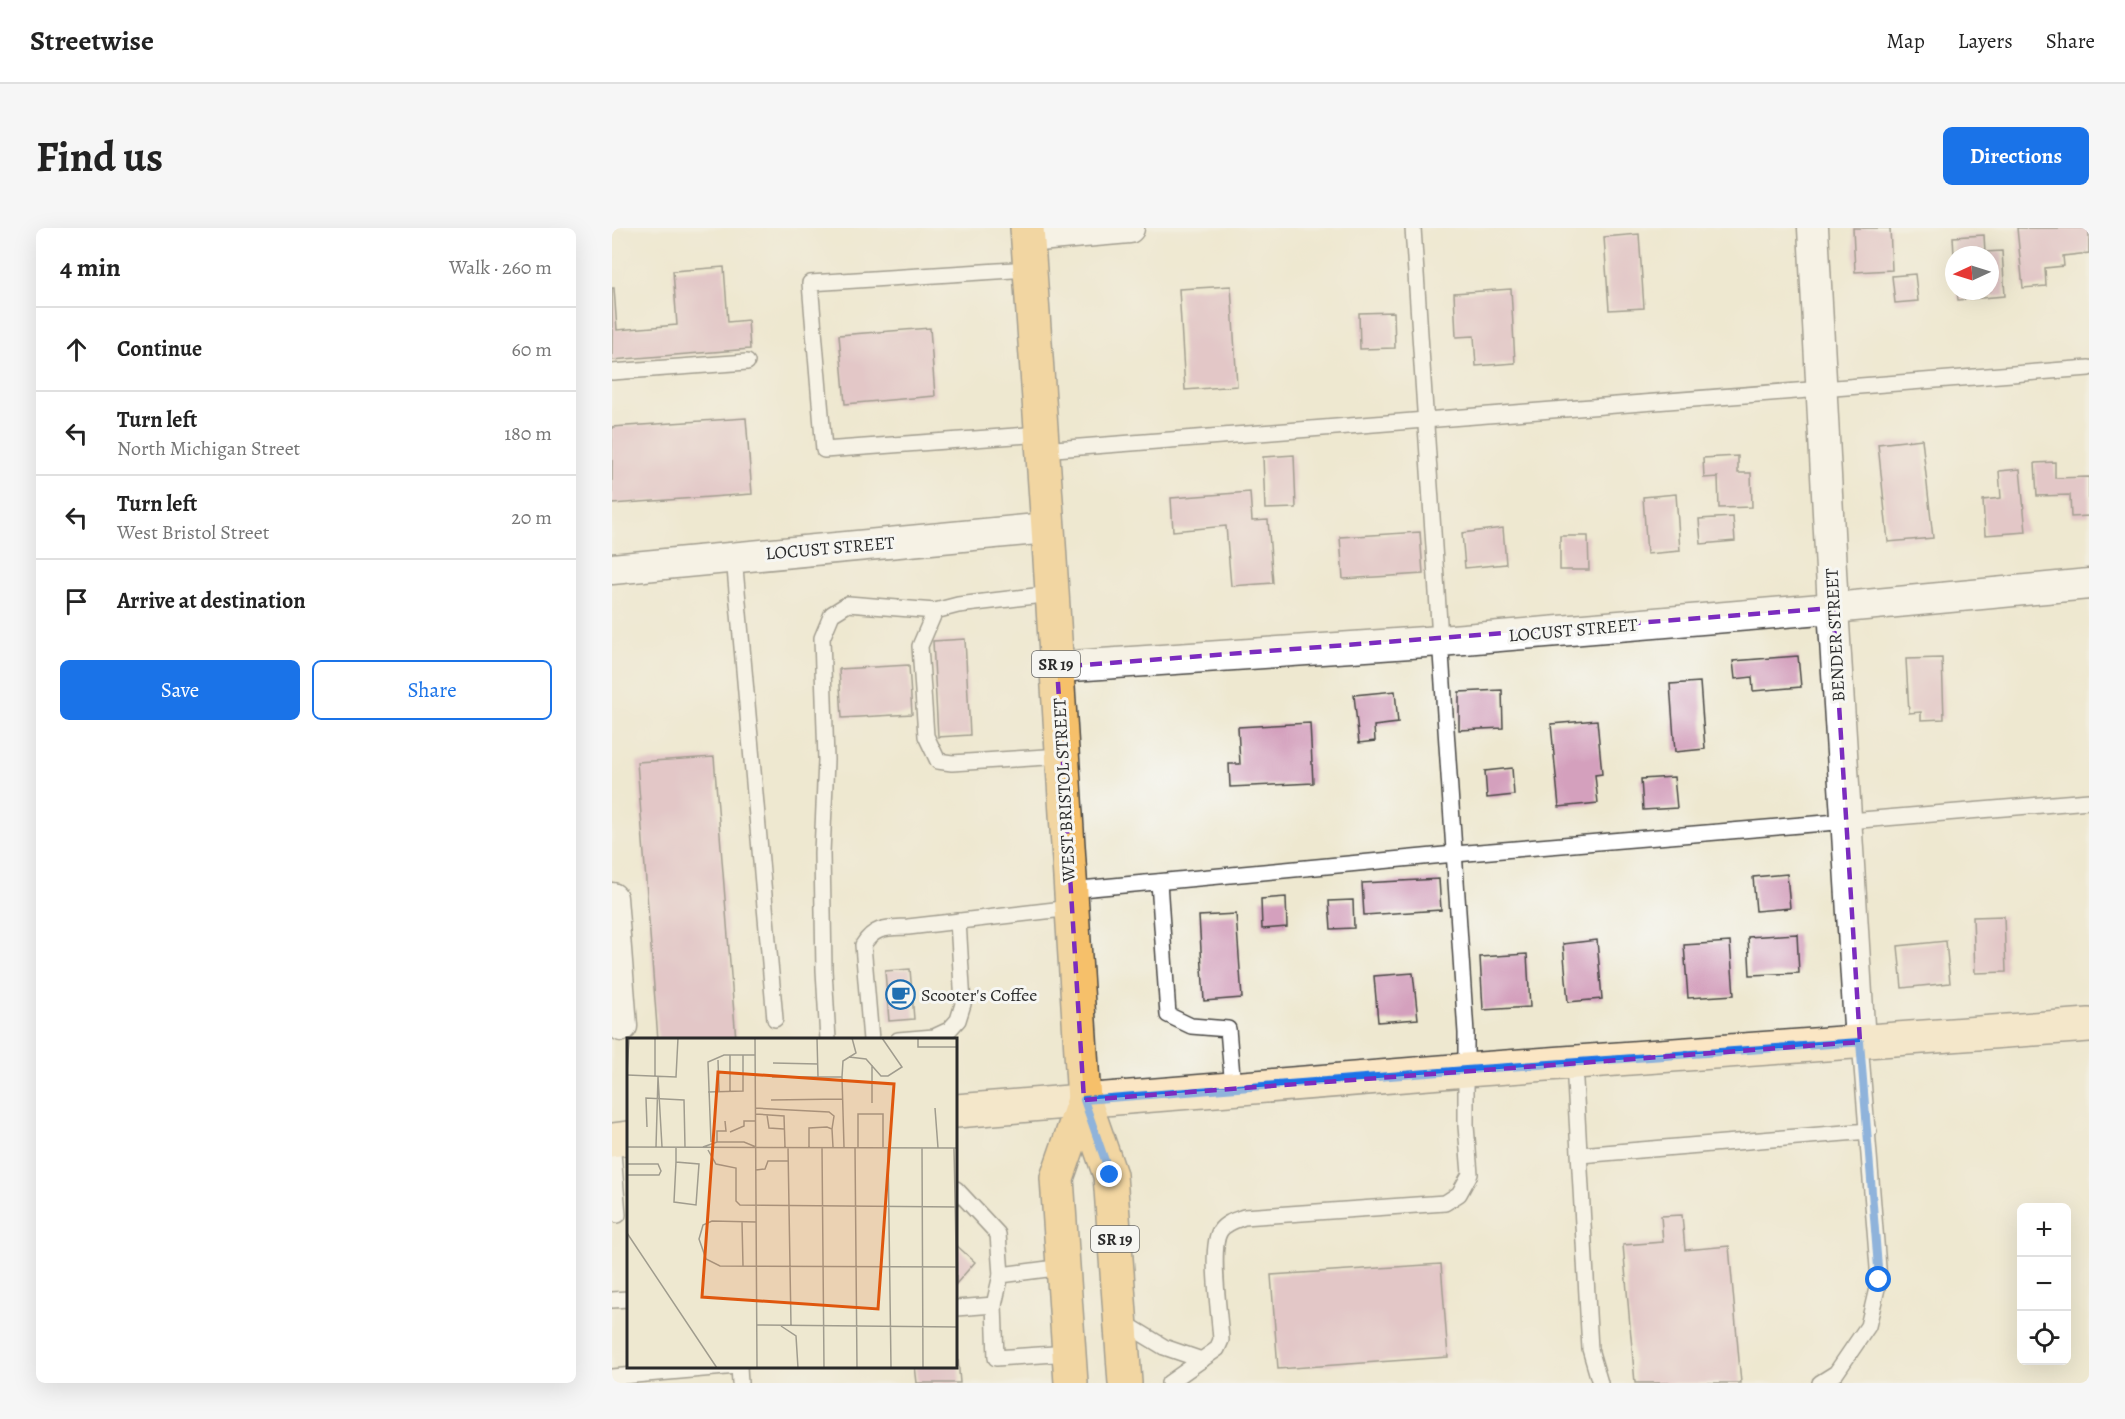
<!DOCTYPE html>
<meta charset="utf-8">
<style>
:root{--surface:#fff;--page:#f6f6f6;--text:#222;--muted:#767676;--line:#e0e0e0;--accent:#1a73e8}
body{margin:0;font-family:Alegreya,serif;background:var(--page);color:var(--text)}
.controls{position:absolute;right:18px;bottom:18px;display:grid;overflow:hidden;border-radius:9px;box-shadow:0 6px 24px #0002}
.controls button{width:54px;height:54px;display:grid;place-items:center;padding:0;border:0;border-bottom:2px solid var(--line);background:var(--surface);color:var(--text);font:30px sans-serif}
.compass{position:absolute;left:1333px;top:18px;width:54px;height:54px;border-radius:50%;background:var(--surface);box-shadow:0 6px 24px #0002;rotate:266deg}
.stop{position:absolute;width:18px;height:18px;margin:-14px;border:4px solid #1a73e8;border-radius:50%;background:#fff}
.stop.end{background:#1a73e8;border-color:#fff;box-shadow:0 2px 6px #0008}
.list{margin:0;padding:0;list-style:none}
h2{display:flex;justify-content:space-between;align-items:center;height:78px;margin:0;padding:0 24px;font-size:26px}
h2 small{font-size:20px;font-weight:400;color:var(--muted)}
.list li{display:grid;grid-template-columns:39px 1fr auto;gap:18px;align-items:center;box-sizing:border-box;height:84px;padding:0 24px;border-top:2px solid var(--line)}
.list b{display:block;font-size:22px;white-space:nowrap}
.list p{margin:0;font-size:20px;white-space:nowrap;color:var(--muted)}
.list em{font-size:20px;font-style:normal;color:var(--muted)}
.actions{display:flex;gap:12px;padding:18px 24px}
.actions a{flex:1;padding:14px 0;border:2px solid var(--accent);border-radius:9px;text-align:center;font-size:21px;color:var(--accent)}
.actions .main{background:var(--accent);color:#fff}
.icon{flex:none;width:33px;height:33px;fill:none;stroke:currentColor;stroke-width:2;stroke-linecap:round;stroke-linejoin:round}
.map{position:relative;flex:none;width:1477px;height:1155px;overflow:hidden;border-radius:9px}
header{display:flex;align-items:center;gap:36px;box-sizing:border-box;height:84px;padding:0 30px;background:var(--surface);border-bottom:2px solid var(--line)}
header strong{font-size:28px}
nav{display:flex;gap:33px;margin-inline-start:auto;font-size:21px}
.intro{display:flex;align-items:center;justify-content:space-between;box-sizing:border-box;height:144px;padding:0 36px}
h1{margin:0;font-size:42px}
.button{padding:15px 27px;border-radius:9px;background:var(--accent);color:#fff;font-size:21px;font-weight:700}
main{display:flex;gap:36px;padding:0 36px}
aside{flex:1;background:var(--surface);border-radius:9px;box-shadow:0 6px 24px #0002}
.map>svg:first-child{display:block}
.building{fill:#d4a0bd}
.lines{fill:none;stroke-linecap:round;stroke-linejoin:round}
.lane-casing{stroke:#484744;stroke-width:18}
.street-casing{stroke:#484744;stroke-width:33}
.secondary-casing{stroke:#484744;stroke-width:36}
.primary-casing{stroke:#484744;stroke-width:36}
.lane{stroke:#fff;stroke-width:15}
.street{stroke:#fff;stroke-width:30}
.secondary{stroke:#fbe6c4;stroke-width:33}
.primary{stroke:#f6c06b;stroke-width:33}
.route{stroke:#1a73e8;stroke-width:8}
.marked{fill:none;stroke:#7b2cbf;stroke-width:4.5;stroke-dasharray:12 8;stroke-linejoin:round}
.labels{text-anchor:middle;stroke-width:6;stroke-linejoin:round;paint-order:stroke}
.shield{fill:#f6f6f2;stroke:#686867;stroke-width:1.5}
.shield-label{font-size:16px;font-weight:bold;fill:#2b2b2b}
.street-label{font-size:18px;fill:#2b2b2b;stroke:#f6f6f2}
.poi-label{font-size:18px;fill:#2b2b2b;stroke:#f6f6f2;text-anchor:start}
.inset-road{fill:none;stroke:#a09c8e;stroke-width:1.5}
.view{fill:#df570e;fill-opacity:0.15;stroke:#df570e;stroke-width:3}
.inset-edge{fill:none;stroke:#2b2b2b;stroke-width:3}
</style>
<header>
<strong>Streetwise</strong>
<nav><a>Map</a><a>Layers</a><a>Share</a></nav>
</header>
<div class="intro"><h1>Find us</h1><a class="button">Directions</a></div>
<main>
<aside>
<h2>4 min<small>Walk · 260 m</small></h2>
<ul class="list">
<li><svg class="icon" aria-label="ahead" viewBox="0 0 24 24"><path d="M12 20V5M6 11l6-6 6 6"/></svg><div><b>Continue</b></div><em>60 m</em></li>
<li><svg class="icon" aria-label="left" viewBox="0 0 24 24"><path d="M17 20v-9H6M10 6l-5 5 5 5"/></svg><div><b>Turn left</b><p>North Michigan Street</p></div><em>180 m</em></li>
<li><svg class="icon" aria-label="left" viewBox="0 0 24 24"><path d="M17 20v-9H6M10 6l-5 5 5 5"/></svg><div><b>Turn left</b><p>West Bristol Street</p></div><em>20 m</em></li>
<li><svg class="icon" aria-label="arrive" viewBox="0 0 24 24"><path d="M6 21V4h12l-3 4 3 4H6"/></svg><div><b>Arrive at destination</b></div></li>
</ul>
<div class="actions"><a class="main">Save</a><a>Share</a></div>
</aside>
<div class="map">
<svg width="1477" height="1155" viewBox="0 0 1477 1155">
<rect width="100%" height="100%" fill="#f6f6f2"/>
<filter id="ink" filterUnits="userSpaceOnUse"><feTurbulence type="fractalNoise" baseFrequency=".0167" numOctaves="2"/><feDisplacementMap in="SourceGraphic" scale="12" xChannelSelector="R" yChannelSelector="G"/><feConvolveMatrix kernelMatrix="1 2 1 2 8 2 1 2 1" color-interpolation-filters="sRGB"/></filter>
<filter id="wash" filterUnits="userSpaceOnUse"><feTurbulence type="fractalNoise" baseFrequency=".008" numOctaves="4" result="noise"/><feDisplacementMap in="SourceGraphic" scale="24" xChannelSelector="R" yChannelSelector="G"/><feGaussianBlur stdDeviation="1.35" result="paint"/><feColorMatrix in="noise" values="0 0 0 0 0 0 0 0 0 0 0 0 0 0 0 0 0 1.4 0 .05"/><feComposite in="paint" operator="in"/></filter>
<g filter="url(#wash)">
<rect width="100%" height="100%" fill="#eee8d0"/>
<g id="blocks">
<g class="building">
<polygon points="1241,0 1278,0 1280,42 1243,44"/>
<polygon points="1405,0 1477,0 1477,25 1451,28 1452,38 1433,40 1434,58 1411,60"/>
<polygon points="1027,6 1032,80 997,82 992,9"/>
<polygon points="1372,7 1373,24 1390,23 1393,68 1346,72 1345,63 1378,63 1378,27 1342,27 1341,9"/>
<polygon points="112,39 116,94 136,92 138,121 0,132 0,60 2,60 5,102 65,97 61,43"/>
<polygon points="1303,46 1306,73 1283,75 1280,48"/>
<polygon points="619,58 625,158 573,162 567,61"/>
<polygon points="899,61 903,135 864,138 862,108 844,109 842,65"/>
<polygon points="782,84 783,120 748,121 747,85"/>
<polygon points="318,100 323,168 233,176 227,107"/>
<polygon points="134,190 140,266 0,276 0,199"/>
<polygon points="1310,211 1321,310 1276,314 1266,216"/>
<polygon points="682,227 684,280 653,281 651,229"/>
<polygon points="1126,228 1126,245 1139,245 1140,279 1107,280 1106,249 1092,250 1091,230"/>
<polygon points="1443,234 1443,250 1477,249 1477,288 1459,289 1458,267 1425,268 1423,235"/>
<polygon points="1408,241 1414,304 1373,307 1371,272 1389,270 1387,243"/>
<polygon points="638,264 640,293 656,292 661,355 619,358 614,298 561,303 559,270"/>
<polygon points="1064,266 1068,323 1035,326 1031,269"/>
<polygon points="1121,289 1123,313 1089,316 1087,291"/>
<polygon points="891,300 894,336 853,340 850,305"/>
<polygon points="808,304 811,346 731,351 728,309"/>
<polygon points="948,308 976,308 977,342 948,342"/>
<polygon points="353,411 358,507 326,509 321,413"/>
<polygon points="1186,428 1189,459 1141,463 1140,449 1123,451 1121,433"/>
<polygon points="1330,430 1332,491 1309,492 1309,484 1297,485 1294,431"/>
<polygon points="297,437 300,486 230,490 227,441"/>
<polygon points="1088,454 1093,521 1063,524 1058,456"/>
<polygon points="890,462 891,500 847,502 847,464"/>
<polygon points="783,463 786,495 762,498 763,513 747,515 742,467"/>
<polygon points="985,492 990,546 983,547 986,575 947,579 939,496"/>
<polygon points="698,495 701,555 618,559 617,536 628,536 626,499"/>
<polygon points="102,529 124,812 46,812 25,534"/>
<polygon points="900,540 902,567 875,570 873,543"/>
<polygon points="1062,549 1065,580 1031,582 1029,551"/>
<polygon points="1175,646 1178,680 1144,683 1141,649"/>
<polygon points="827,651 829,682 752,687 750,655"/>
<polygon points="674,669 675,699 650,701 649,671"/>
<polygon points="741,672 742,700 719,701 717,673"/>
<polygon points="624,686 630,770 592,773 587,688"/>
<polygon points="1392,688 1394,744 1363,745 1361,689"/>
<polygon points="1185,706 1187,745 1138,747 1136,709"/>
<polygon points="985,712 990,771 956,774 951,716"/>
<polygon points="1334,713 1338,755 1290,760 1286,718"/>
<polygon points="1118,714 1122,767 1076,770 1072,717"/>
<polygon points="915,726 918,779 871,782 868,729"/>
<polygon points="298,741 302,791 277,793 273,743"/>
<polygon points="801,745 806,791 766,794 762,748"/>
<polygon points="1070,987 1073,1022 1117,1018 1129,1155 1023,1155 1011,1017 1051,1014 1049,988"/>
<polygon points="344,1017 363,1034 344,1056"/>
<polygon points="829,1036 836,1129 666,1141 659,1047"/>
<polygon points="344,1118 345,1118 348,1155 305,1155 303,1138 344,1138"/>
</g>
</g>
</g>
<g filter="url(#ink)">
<use href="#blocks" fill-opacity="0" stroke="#484744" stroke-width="1.5"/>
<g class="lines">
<defs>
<g id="lane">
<polyline points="417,41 198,55 212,222 429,206"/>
<polyline points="0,144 135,134"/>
<polyline points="430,222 1477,140"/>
<polyline points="122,329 163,791"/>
<polyline points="440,366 346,377 323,383 308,418 314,508 326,533 340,535 450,528"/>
<polyline points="547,654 556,787 579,798 616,801 621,860"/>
<polyline points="458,662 843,626 1477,573"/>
<polyline points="216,812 212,742 210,625 214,532 210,410 220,386 236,376 323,383"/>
<path d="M259,812L251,717C263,698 275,700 296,699L460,680"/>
<polyline points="286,812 322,809 337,802 346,792 351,776 346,693"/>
<polyline points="962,835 978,1121 988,1155"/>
<polyline points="0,912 6,987"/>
<polyline points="968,927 1257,903"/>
<polyline points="344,961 386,1006 389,1047"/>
<polyline points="0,1072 16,1071"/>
<polyline points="382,1077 389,1047 451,1039"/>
<polyline points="344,1080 382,1077 384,1130 457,1125"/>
<polyline points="509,1093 552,1119 590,1132"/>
<polyline points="127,1138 128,1155"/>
<polyline points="0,1149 125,1138"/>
<path d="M557,1155L605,1121L609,1112C608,1089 597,1020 608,1003C613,995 624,992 632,989L833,975L847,966L858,946L854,898V805L801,0"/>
<polyline points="1208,1155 1224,1145 1256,1098 1267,1052 1248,814"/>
</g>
<g id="street">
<polyline points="1201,0 1221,380 1248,814"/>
<polyline points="415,9 517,0"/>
<polyline points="0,341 436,300"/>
<polyline points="445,439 828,413 1221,380 1477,356"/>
<polyline points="0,670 10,798"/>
</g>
<g id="secondary">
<polyline points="344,883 854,842 1477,797"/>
<polyline points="0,912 16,910"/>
</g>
<g id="primary">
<polyline points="415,0 436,300 472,872 498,947 513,1155"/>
<polyline points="459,1155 445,950 472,872"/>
</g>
</defs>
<use href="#lane" class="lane-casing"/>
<use href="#street" class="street-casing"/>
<use href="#secondary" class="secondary-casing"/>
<use href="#primary" class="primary-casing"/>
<use href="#lane" class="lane"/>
<use href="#street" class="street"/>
<use href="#secondary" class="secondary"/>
<use href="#primary" class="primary"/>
</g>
</g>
<g class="lines" filter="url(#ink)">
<polyline class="route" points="498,947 472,872 854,842 1248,814 1267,1052"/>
</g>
<path d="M0 0H1477V1155H0ZM1221,380L1248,814L472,872L445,439Z" fill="#eee8d0" fill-opacity=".55" fill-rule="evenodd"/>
<path class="marked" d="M1221,380L1248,814L472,872L445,439Z"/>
<defs>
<symbol id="cafe-ring" viewBox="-11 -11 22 22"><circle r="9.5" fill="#f6f6f2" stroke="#1f6fb2" stroke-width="1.5"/><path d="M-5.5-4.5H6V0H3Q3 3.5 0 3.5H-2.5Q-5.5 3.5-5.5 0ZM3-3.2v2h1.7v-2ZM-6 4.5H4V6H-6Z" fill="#1f6fb2"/></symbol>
</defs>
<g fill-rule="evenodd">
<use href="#cafe-ring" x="272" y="750" width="33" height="33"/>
</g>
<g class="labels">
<g class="shield">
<rect x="420" y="423" width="48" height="26" rx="4.5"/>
<rect x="479" y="998" width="48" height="26" rx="4.5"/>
</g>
<g class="shield-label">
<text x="444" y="442">SR 19</text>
<text x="503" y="1017">SR 19</text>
</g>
<g class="street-label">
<text transform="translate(218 320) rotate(-5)" y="6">LOCUST STREET</text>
<text transform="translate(961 402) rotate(-5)" y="6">LOCUST STREET</text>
<text transform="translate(1223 407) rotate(-93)" y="6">BENDER STREET</text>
<text transform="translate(452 562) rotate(-93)" y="6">WEST BRISTOL STREET</text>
</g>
<g class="poi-label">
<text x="309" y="773">Scooter's Coffee</text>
</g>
</g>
<g transform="translate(15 810)">
<rect width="330" height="330" fill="#eee8d0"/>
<path class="inset-road" d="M28,0V39M128,0L130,330M190,0L191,39H215L217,109M291,0V9H330M103,17V53M222,19L239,21L254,38H261L275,29L255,0M91,22L92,53M146,25L191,26M245,27V65M0,35L2,0M0,37L49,39L51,0M145,39H191M215,39L216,23L229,15L225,0M81,54L116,53V17M144,62L215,61M128,70L202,74L207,78L205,91M308,70L311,110M128,76L157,78L158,109M140,77L142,90L157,91M20,89L19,60L57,62L58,109M103,94L117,88V83H129M84,104L81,24L97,17H128M90,104V93H99L98,83M0,109L330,110M29,109L31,39L35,109M76,109L90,104H117L129,109M161,109L164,288M182,109V90L200,89L205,91L206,109M195,109L197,330M228,109L230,330M231,109V76H256V109M261,109L264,330M295,110L296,330M327,110L330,261M81,112L89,126L109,130V163L113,167L330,169M49,124L47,164L69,167L72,126L49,124V109M0,126H31L34,133L32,137H0M129,132L138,131L141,123H161M115,184L116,228M129,184L85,183L76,187L72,201L79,221L93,228L330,229M0,195L90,330M130,287L330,289M154,288L169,298L171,330"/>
<path class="view" d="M91,34L267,46L251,271L75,259Z"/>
<rect width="330" height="330" class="inset-edge"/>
</g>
</svg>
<div class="controls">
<button>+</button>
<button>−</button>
<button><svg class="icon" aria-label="locate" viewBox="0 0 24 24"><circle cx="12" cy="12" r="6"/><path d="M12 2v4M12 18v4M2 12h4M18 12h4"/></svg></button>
</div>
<svg class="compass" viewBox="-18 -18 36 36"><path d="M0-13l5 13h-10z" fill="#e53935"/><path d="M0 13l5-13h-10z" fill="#767676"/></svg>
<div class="stop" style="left:1267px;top:1052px"></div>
<div class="stop end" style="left:498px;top:947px"></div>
</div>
</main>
